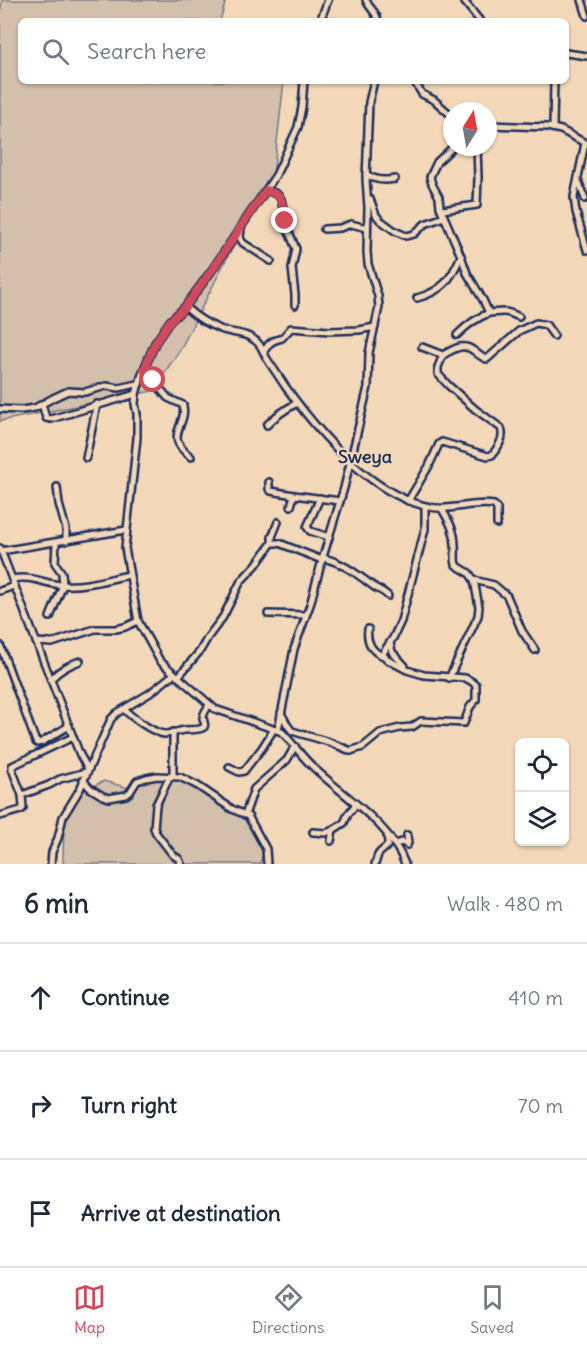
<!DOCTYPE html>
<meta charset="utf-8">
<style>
:root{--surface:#fff;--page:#f2f2f3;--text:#1f2937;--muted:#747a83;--line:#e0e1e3;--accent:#d1495b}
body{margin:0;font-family:Delius,sans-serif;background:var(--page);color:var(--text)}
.controls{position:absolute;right:18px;bottom:18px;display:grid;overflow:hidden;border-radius:9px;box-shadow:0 2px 4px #0004}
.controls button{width:54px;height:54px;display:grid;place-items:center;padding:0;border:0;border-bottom:2px solid var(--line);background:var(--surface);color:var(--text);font:30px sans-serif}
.compass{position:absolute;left:443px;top:102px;width:54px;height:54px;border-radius:50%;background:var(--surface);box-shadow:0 2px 4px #0004;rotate:11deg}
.stop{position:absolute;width:18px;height:18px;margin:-14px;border:4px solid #d1495b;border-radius:50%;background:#fff}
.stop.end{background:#d1495b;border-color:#fff;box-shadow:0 2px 6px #0008}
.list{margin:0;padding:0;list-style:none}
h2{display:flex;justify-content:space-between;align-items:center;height:78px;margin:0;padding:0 24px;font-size:26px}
h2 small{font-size:20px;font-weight:400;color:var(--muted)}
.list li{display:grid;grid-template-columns:39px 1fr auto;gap:18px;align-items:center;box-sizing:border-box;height:108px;padding:0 24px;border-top:2px solid var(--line)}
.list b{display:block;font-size:22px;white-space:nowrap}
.list em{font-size:20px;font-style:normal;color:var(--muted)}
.icon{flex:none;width:33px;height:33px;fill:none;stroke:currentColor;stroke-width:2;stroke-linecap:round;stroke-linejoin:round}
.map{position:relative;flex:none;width:587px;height:864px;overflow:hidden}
.search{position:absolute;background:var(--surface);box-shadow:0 2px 4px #0004;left:18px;right:18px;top:18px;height:66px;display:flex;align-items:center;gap:15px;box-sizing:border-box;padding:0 21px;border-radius:9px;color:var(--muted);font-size:22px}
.sheet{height:402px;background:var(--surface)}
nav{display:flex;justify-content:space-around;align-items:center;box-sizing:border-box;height:84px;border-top:2px solid var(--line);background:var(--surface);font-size:16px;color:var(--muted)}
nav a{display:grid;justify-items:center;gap:3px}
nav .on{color:var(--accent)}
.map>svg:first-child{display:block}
.green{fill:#d2bfac;stroke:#767785;stroke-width:1.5}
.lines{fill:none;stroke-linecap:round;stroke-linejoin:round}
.minor-casing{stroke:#1b2f5e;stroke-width:10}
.minor{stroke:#f2d8b9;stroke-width:5}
.route{stroke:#d1495b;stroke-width:8}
.labels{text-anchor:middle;stroke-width:4.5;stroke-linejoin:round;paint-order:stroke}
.quarter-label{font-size:18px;font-weight:bold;fill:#1b2f5e;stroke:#f2d8b9}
</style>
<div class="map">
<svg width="587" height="864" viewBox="0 0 587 864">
<rect width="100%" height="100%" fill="#f2d8b9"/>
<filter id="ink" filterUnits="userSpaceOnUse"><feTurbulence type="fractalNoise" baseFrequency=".0167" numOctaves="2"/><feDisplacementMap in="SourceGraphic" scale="12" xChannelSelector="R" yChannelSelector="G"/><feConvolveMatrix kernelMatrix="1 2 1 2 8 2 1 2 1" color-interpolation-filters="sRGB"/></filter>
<g filter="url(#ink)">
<g class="green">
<polygon points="2,0 226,0 220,21 21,21 21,81 284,81 272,185 229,254 180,350 152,391 0,421 0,14"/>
<polygon points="152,778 182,779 245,817 264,850 260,864 63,864 64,818 84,790 104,781 132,789 140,781"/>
</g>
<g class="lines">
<defs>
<g id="minor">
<path d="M366,0C369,9 376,10 378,21"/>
<polyline points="463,0 480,21"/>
<polyline points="582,0 587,16"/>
<polyline points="320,21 328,0"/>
<polyline points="566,53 587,56"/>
<path d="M304,81L302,107L298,127L276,175L212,270L185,307L170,321L155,343L142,374L136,394L135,404L137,414V438L125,548L138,621L160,661L215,709L282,732C293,743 301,756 313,767C343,796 390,823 405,864"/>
<polyline points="414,81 422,94 434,100 452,116"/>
<polyline points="488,125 547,127 561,130 587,144"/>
<polyline points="553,128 554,81"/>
<polyline points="585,143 574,197 576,212 587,250"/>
<path d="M366,174C374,180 385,181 395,179"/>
<polyline points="578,180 585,199"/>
<polyline points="266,190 277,194 281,199 287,227 296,249 292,268 295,295 295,305"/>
<polyline points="370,199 376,215 380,220 395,231 406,236 414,234 425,224 444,217"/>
<polyline points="442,210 477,205 478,177 477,147"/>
<polyline points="241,228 240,238 243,243 271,261"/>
<polyline points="324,229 340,228 351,224 367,228"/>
<path d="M461,256L467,273L483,300L489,313C504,312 505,310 519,317"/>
<path d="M417,298C443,291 451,279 461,256L440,207L439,197L432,184L430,177L437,162L451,149"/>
<path d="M185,307C195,316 207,324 220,329C232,334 248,332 258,343C262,347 264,354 267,359C273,368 279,377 285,386C318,432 372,496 430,507C450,512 472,501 494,505L497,509V524"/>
<path d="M457,335C467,325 476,318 489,313"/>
<polyline points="422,347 443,355"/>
<polyline points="264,351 269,344 273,341 282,338 291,328 329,331 359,330 375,327"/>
<path d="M144,370L168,398L183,405C188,427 162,435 191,457"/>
<polyline points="42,404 46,418 51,419 136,394"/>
<polyline points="0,409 21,410 35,408 53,398 68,391 85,392 106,386 119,388 132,385 139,384"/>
<path d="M267,425C275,416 286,409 297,403"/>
<polyline points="86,458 97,404"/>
<polyline points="269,482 269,489 271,491 294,495 340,501"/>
<polyline points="57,487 59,504 66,529 66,541"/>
<polyline points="320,498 307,527 310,531 329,537"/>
<path d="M408,501L429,466L439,444L442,442L488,456L492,455C498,447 505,438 501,428L475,409L448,385L438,374V367L443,355C454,349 463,342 474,351C479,355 482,358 487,359L519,331L536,323L546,325L554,336"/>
<polyline points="291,506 294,495"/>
<path d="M442,509C449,521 455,531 455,545C456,552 454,558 456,565L469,573L474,580L494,585L507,596L522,631L535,650"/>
<polyline points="272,543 272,537 278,522"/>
<polyline points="0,548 73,737 80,755 88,769"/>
<polyline points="1,551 126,530"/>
<path d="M323,558C342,562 357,574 373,586C378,590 384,591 388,596"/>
<path d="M12,579C34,575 43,584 63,585C85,587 108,579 129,575"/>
<polyline points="0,591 14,586"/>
<polyline points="268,614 306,615"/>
<polyline points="50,617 63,585 62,573 55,563 56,543"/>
<path d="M368,629C366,641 372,653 384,656"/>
<polyline points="36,642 52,643 95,629 116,629 125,627 138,621"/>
<polyline points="390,643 392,652 405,666"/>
<polyline points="0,645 36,742 37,743 42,742 69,726"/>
<polyline points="178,677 200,651 208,637 223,617 241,581 256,565 272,543 279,543 322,560"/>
<polyline points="449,678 478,616 479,607 474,580"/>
<path d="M51,679C58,671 70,664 80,661"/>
<path d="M124,709C131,717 155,734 165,734C172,734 178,731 184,730C189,729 200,731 204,727C206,724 203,721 203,718C203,713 207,709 209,705"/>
<polyline points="281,713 288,726 292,731 329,742 351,751"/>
<polyline points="278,730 294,649 310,605 322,560 344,488 368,387 369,353 379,307 378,296 368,264 367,252 368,207 366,179 369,102 374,81"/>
<polyline points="173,732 173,776"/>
<polyline points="350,751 363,747 380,733 400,728 412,727 421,721 464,723 470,707 476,700 476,685 471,681 465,678 424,675 407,670 388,660 384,656 383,653 393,638 401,621 425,529 425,506"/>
<polyline points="229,767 239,772 244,771 262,748 274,729"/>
<polyline points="170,776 156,805 154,828 156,833 173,855 179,859 181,864"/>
<polyline points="83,780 90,788 103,796 109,798 126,795 130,792 137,781 146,778 157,776 180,777 198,786 232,809 248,816 266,849 267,864"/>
<polyline points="22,795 49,785 60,779 86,772"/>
<polyline points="245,815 254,789 287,760 295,746"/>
<polyline points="0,816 21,810 23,808 22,795 12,769 12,766 73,737"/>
<polyline points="313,832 326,833 333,830"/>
<polyline points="331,841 333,830 344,823 348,814 354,807 355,803"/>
<polyline points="394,844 402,842 407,845 408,843 407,835"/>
<polyline points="51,864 52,852 58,838 63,817 80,789 111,719 117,713 150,693 174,674"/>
<path d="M375,864C376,862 377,857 378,855C383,847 391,849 387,837"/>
</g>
</defs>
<use href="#minor" class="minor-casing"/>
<use href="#minor" class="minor"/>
</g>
</g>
<g class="lines" filter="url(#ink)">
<polyline class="route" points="153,380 144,370 155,343 170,321 185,307 212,270 266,190 279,196 282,202 285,221"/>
</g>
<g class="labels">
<g class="quarter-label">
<text x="365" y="463">Sweya</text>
</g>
</g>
</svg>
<div class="controls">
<button><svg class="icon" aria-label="locate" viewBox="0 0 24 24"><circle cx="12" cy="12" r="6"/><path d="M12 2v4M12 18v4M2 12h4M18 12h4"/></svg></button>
<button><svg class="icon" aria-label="layers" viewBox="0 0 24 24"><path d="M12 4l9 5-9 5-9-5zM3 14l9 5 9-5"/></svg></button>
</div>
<svg class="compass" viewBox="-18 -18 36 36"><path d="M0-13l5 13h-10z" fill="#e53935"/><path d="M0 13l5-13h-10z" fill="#747a83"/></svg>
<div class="stop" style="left:153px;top:380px"></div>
<div class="stop end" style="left:285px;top:221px"></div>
<div class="search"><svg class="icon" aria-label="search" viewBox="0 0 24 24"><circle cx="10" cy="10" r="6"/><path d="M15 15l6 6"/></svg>Search here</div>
</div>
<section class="sheet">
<h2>6 min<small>Walk · 480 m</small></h2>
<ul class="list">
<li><svg class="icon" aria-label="ahead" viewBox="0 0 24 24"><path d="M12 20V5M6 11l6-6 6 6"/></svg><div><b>Continue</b></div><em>410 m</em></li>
<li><svg class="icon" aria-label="right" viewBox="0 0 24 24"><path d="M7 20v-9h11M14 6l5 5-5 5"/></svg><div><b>Turn right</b></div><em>70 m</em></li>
<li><svg class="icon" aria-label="arrive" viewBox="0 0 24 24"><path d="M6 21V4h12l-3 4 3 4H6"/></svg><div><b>Arrive at destination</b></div></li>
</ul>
</section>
<nav>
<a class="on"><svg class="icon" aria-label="map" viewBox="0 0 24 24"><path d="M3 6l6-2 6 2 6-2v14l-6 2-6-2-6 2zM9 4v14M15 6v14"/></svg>Map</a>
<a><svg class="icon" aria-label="directions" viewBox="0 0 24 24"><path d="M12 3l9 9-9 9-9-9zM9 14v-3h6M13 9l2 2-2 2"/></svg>Directions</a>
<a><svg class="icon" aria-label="saved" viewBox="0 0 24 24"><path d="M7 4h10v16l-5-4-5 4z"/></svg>Saved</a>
</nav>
